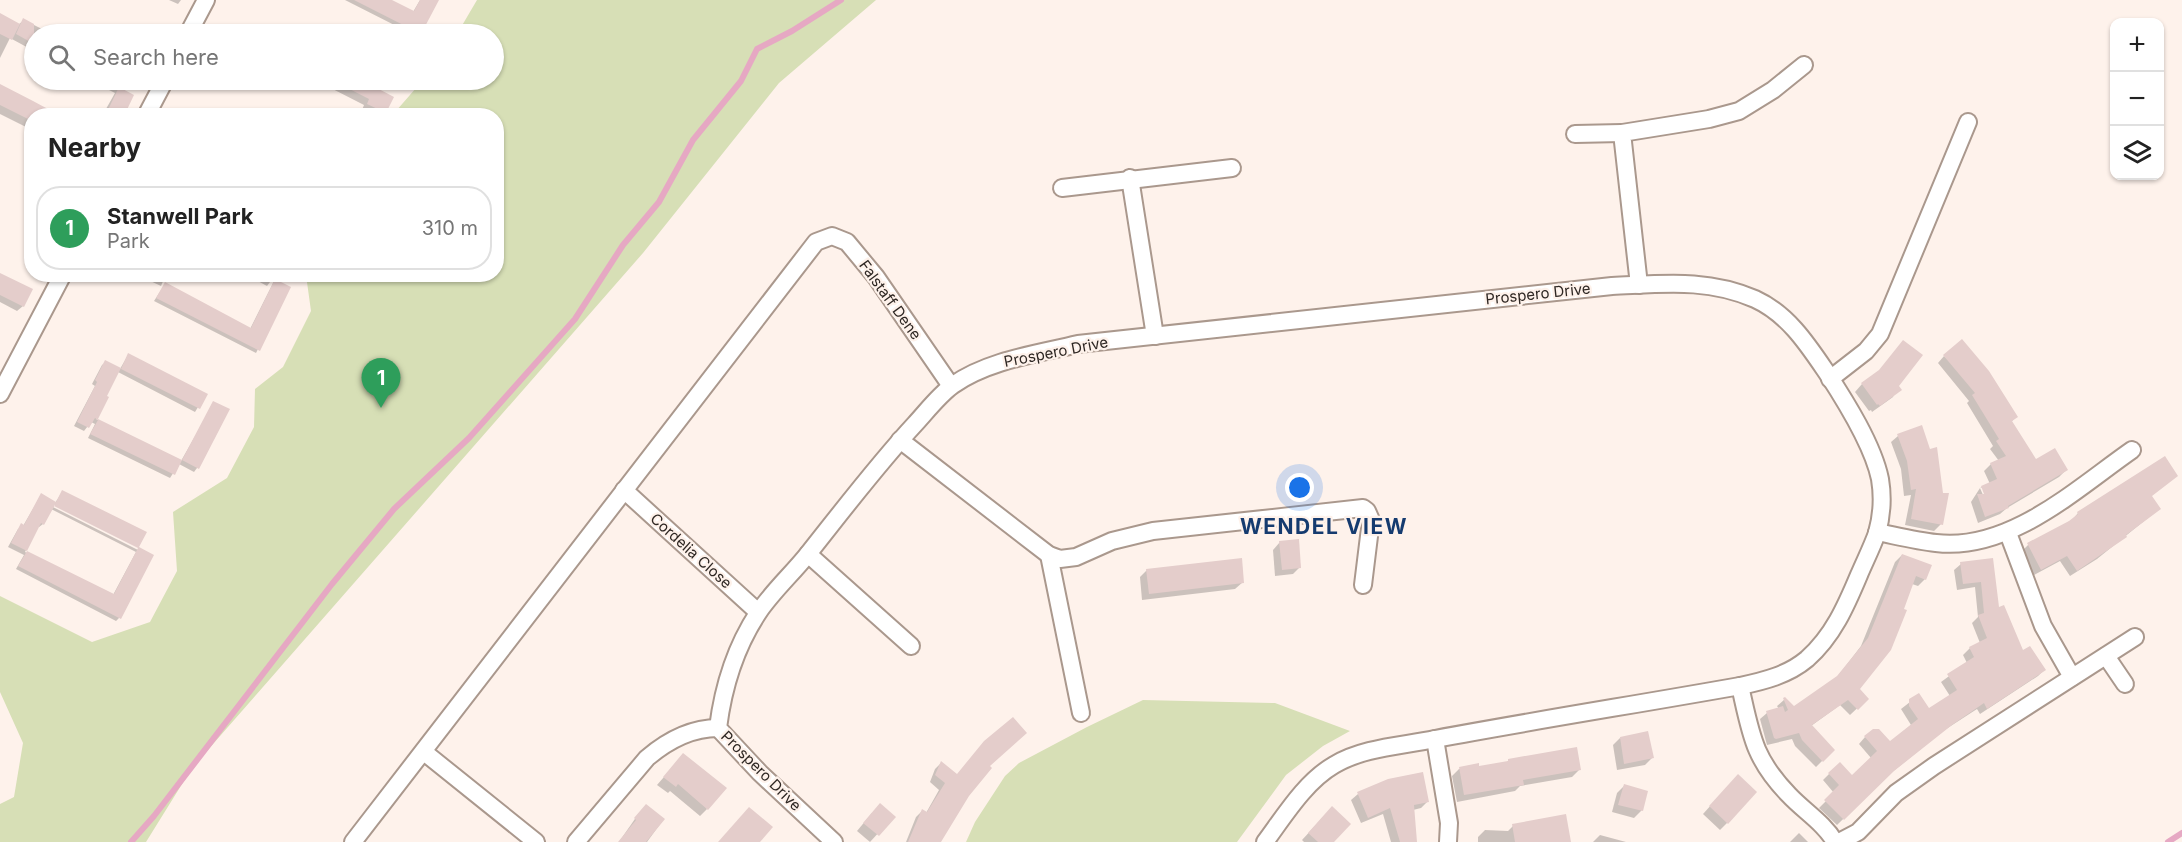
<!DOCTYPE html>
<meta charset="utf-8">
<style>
:root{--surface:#fff;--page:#f2f2f2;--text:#222;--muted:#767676;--line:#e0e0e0;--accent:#d93025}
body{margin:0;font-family:Inter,sans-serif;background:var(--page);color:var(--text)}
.controls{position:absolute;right:18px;top:18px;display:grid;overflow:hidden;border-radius:12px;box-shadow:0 2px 4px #0004}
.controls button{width:54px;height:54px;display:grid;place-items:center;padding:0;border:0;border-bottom:2px solid var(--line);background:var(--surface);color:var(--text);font:30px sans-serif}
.you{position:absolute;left:1300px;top:488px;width:21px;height:21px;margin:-15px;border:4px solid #fff;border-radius:50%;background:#1a73e8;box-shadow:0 0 0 9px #1a73e833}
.badge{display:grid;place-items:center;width:39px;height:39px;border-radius:50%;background:var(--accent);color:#fff;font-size:20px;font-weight:700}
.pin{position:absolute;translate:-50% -50px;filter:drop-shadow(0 2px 3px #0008)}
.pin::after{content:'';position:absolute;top:32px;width:21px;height:18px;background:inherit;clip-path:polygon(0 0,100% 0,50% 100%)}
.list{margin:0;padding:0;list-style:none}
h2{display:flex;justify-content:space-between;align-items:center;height:78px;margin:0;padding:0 24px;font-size:26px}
h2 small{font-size:20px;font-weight:400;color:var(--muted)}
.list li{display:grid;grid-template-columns:39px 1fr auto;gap:18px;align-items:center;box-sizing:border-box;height:84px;margin:0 12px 12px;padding:0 12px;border:2px solid var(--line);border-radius:24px}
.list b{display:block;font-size:22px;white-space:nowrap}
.list p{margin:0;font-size:20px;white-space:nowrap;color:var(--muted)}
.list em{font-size:20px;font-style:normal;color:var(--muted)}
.icon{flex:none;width:33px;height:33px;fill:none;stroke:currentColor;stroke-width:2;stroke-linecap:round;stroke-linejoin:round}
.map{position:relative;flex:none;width:2182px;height:842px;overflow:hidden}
.search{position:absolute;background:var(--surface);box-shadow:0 2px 4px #0004;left:24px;top:24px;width:480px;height:66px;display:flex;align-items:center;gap:15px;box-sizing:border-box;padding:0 21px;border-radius:33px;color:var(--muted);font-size:22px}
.panel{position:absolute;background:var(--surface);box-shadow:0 2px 4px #0004;left:24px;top:108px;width:480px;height:174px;border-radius:24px}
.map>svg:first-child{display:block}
.green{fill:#d7dfb6}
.shadow{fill:#0003;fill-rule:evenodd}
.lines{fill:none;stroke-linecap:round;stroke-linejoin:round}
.stream{stroke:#e6a8c3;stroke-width:6}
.building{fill:#e4cdcb;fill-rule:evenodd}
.street-casing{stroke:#aa988d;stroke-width:20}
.street{stroke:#fff;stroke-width:16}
.labels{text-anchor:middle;stroke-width:4.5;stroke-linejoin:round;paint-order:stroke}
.street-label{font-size:15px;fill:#2e2723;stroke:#fef2eb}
.district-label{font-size:21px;font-weight:bold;letter-spacing:1.5px;fill:#153b6f;stroke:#fef2eb}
</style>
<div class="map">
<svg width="2182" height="842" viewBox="0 0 2182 842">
<rect width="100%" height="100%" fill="#fef2eb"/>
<g class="green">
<polygon points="477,0 876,0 779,83 643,253 192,768 146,842 0,842 0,804 14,797 23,743 0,692 0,596 92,642 150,622 177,571 173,512 227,478 254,427 255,389 283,367 311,311 306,275 496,274 496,116 395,115 396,111 423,80 494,80 494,34 457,34"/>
<polygon points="1143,700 1275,703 1350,731 1323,746 1286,775 1237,842 966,842 975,822 1005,776 1019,763 1087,727"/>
</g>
<g class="shadow">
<polygon points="169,0 181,0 178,4"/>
<polygon points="345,0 389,0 413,12 420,0 438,0 419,34 412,34"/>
<polygon points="0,18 18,25 24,20 52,34 34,34 34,51 10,38 0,58"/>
<polygon points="89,80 121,80 116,88 132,96 122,116 102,116 115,93"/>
<polygon points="315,80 370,80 376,83 373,88 392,97 382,116 373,116 362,110 364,105"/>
<polygon points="0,85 32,116 32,130 0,114"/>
<polygon points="0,274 23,306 17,311 0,302"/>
<polygon points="148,274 166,274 161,286 146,279"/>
<polygon points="245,274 276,274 267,286"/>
<polygon points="274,281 289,288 256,353 154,301 165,284 250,329"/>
<polygon points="128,355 206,394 195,412 118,372 104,396 107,398 96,419 181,461 214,403 197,468 194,472 179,464 170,478 88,438 95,424 91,422 84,431 74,426 95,386 92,384 102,365 106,362 120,369"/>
<polygon points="1944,356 2016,417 2011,422 2035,461 2066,470 2059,477 2007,508 2000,514 1978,523 1971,502 1980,488 1986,502 1983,488 1980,488 1990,484 1984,471 1991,464 1999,461 1990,449 1993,446 1967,403 1969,401 1938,363"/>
<polygon points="1862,384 1897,386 1893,397 1872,412 1871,410 1869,411 1855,392"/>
<polygon points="1921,427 1941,524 1934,531 1905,525 1911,495 1904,496 1901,469 1891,442 1898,436"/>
<path d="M63,491L138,546L48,501L47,504L138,550L119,618L116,621L16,569L24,555L8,547L18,529L23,526L41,495L55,503ZM51,509L136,552L113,595L25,552L38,526L39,527L43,524Z"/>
<polygon points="2151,497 2159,509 2097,559 2070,576 2060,561 2034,575 2022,551 2028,545 2072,520 2078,513"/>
<polygon points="1280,542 1300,567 1293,574 1275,576 1273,550"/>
<polygon points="1902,555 1925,579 1918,586 1912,584 1858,690 1867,699 1850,715 1840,705 1811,726 1833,750 1816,767 1795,746 1792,739 1767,745 1760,719 1767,713 1779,709 1777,706 1785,699 1794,708 1835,680 1861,646 1895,562"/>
<polygon points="1991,560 1998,609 2022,653 2044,670 2038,676 1980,714 1977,709 1943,731 1886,777 1837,825 1819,808 1834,793 1823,780 1829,774 1852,777 1871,758 1859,744 1865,737 1889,743 1911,725 1901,709 1919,695 1929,710 1950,696 1941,682 1967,663 1963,655 1970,648 1980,643 1972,623 1978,617 1975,587 1957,590 1954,570 1961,564"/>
<polygon points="1147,570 1243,582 1235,589 1142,600 1140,577"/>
<polygon points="1620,738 1652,758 1645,765 1617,770 1613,745"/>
<polygon points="683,755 707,809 700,816 670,791 668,793 657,785"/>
<polygon points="1509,760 1579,770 1572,777 1520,786 1515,791 1457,802 1452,776 1459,769 1478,768 1506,763"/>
<polygon points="941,763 957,776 968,795 939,842 906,842 916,817 922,811 926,813 939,790 930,782 935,769"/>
<polygon points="1731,783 1727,823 1720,830 1703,814"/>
<polygon points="1624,786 1642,810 1634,818 1612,812 1617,793"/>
<polygon points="1358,794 1428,801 1421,808 1413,810 1416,842 1391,842 1383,814 1361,823 1351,800"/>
<polygon points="639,813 663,820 647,842 619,842"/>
<polygon points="872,813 893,817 870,842 857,831"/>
<polygon points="1325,815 1332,842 1304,842 1302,840"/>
<polygon points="1513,826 1569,842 1478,842 1478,837 1485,830 1508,831"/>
<polygon points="1799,833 1808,842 1790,842"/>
<polygon points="1600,835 1626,842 1593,842"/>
</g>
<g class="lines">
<g class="stream">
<polyline points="131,842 154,816 332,584 394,509 469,438 575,319 623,245 659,202 693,140 741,81 757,49 792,31 841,0"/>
<polyline points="2168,842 2182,833"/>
</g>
</g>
<g class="building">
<polygon points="354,0 392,0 414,11 420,0 439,0 421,34"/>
<polygon points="0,13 20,24 12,40 0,34"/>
<polygon points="23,18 34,24 34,44 16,34"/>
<polygon points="332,80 379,80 375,87 394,97 386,113 367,104 369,99"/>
<polygon points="0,84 33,101 61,116 32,116 32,121 0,105"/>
<polygon points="119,87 134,95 124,116 105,116"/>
<polygon points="0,273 33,289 24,307 0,295"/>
<polygon points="275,279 291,287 260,351 156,298 165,282 251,328"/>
<polygon points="1962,339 1989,371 2018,417 2012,421 2036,459 2055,448 2068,470 2008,506 2009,508 1985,517 1977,494 1984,494 1981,486 1997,479 1990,463 2006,456 1996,441 1999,439 1972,395 1975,393 1943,355"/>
<polygon points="1903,340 1923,355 1899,386 1902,390 1880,406 1878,404 1877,405 1861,383 1879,370"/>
<polygon points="128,353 208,394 200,409 121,369"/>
<polygon points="105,360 121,368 107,396 109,397 98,419 182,460 213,401 230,409 199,469 182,460 175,475 90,434 98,420 95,418 89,428 77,422 97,382 95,380"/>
<polygon points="1922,425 1930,449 1937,447 1943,493 1949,493 1943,525 1911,519 1916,489 1911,490 1907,461 1897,434"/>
<polygon points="2165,456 2178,476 2152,496 2161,509 2126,535 2127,537 2077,571 2067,556 2041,570 2027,543 2069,521 2078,514 2077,512"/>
<path d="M62,490L147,532L139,547L154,555L121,619L18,566L27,551L11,543L21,523L24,525L41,493L56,502ZM56,503L54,506L138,548L114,594L27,551L41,523L44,525Z"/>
<polygon points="1299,539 1301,568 1282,570 1279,541"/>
<polygon points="1902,554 1932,565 1926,580 1916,576 1904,609 1907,610 1891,650 1860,689 1869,699 1858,710 1848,700 1812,725 1835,750 1823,762 1802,740 1799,733 1776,739 1774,738 1766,711 1783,706 1785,712 1788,710 1783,698 1785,697 1794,706 1837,676 1868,638"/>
<polygon points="1242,558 1244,583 1149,594 1146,569"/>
<polygon points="1993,558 1999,607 2004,605 2023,650 2030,646 2046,670 1987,709 1984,703 1952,725 1894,771 1844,820 1824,800 1839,785 1828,773 1840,762 1852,775 1877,751 1864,736 1873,729 1879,729 1890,741 1918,719 1909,706 1909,699 1919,693 1929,708 1957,690 1947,674 1974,657 1969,647 1987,638 1978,615 1984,613 1981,582 1963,584 1960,562"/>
<polygon points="1013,717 1027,733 990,766 992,768 969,796 941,842 908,842 922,809 927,812 945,783 935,775 941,761 957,774 984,741"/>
<polygon points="1648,731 1654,758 1624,764 1620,737"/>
<polygon points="1577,747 1581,770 1523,780 1524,785 1464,795 1459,767 1479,763 1479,766 1508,761 1508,759"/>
<polygon points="683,753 727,788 708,810 678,784 676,787 663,777"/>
<polygon points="1423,772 1429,802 1414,805 1417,842 1400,842 1390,808 1368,818 1357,792 1388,779"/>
<polygon points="1738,774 1757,792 1728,824 1709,806"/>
<polygon points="1624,784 1648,791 1643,811 1618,805"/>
<polygon points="880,803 896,817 879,836 863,823"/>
<polygon points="646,804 665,819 646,842 618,842 636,820 634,818"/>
<polygon points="1332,806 1351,824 1334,842 1318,842 1308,833"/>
<polygon points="749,807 773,827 760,842 718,842"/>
<polygon points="1566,814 1571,842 1515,842 1512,824"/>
</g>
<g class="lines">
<defs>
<g id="street">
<polyline points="188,34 206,0"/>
<polyline points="146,116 165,80"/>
<polyline points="1575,134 1622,133"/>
<polyline points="1130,178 1155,336"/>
<polyline points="1062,188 1232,168"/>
<polyline points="1639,285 1622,133 1709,119 1739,111 1773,90 1804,65"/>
<polyline points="1830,379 1866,351 1880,334 1968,122"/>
<polyline points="0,394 63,274"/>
<polyline points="900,440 1049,555 1060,559 1076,557 1112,541 1153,531 1363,508 1367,511 1371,520 1363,585"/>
<polyline points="624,490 758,612"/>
<path d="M1877,532C1897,536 1917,541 1936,543C2009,552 2076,489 2132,450"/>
<polyline points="2008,533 2043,626 2072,677"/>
<polyline points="808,554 911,646"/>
<polyline points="1049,555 1081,713"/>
<polyline points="2106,656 2125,684"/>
<path d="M1740,686C1751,734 1753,758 1789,795C1804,811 1824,823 1835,842"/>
<polyline points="1435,739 1449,823 1448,842"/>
<polyline points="424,752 536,842"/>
<polyline points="353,842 816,242 832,236 847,242 876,277 951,386"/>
<path d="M576,842L647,758C667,741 691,728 718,728"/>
<path d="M834,842L760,773L718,728C723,688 735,648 758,613C772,592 792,574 808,554C843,510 877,465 915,424C927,411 939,395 953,385C989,360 1037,354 1078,344L1612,286C1662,284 1707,278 1755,299C1788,314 1808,345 1827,373C1846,402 1873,445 1880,479C1883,497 1882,515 1877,533C1872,547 1865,561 1859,575C1846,606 1833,636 1807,659C1788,675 1764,681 1740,686C1639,704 1537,720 1435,739C1402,746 1364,747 1334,765C1305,782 1285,815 1265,842"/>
<polyline points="1839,842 1858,832 1896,793 1934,766 2135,637"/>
</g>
</defs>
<use href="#street" class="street-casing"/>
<use href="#street" class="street"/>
</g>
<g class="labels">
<g class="street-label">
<text transform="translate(1538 294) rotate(-6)" y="5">Prospero Drive</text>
<text transform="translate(890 300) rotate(54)" y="5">Falstaff Dene</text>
<text transform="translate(1056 352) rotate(-11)" y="5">Prospero Drive</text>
<text transform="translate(691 551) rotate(42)" y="5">Cordelia Close</text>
<text transform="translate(761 771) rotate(45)" y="5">Prospero Drive</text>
</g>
<g class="district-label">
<text x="1324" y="534">WENDEL VIEW</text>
</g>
</g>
</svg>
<div class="controls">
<button>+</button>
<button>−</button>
<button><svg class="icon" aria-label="layers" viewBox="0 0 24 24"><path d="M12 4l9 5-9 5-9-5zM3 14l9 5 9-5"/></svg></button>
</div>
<div class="you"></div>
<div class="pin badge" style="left:381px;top:408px;background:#2e9e5b">1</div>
<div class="search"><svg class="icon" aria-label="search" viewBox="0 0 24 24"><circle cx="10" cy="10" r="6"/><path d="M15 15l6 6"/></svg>Search here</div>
<section class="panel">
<h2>Nearby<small></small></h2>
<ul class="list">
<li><span class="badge" style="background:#2e9e5b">1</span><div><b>Stanwell Park</b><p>Park</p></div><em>310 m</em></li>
</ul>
</section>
</div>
